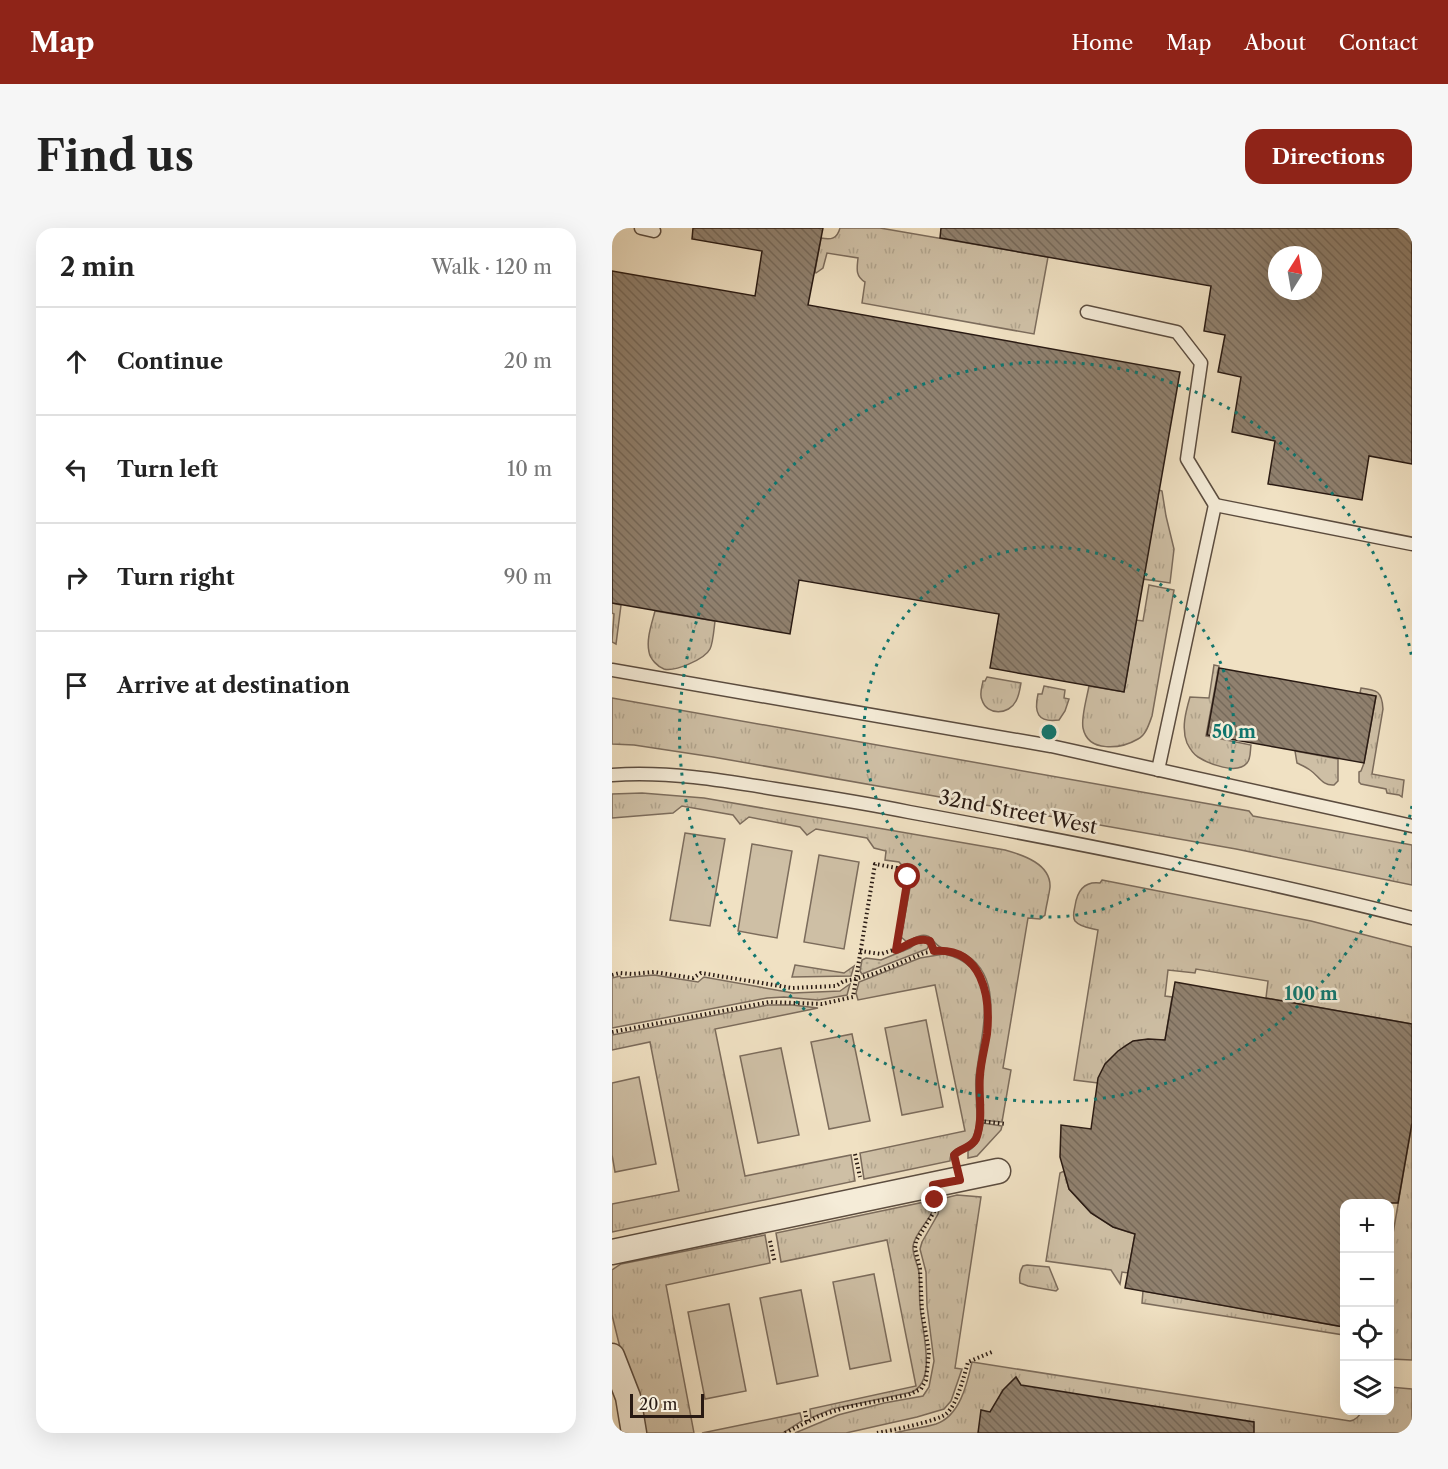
<!DOCTYPE html>
<meta charset="utf-8">
<style>
:root{--surface:#fff;--page:#f6f6f6;--text:#222;--muted:#767676;--line:#e0e0e0;--accent:#8f2418}
body{margin:0;font-family:"Libre Caslon Text",serif;background:var(--page);color:var(--text)}
.controls{position:absolute;right:18px;bottom:18px;display:grid;overflow:hidden;border-radius:12px;box-shadow:0 6px 24px #0002}
.controls button{width:54px;height:54px;display:grid;place-items:center;padding:0;border:0;border-bottom:2px solid var(--line);background:var(--surface);color:var(--text);font:30px sans-serif}
.compass{position:absolute;left:656px;top:18px;width:54px;height:54px;border-radius:50%;background:var(--surface);box-shadow:0 6px 24px #0002;rotate:11deg}
.scale{position:absolute;left:18px;bottom:15px;width:74px;box-sizing:border-box;padding-left:6px;border:3px solid #291a13;border-top:0;font-size:16px;line-height:21px;white-space:nowrap;color:#291a13;-webkit-text-stroke:4px #f5ecd8;paint-order:stroke}
.stop{position:absolute;width:18px;height:18px;margin:-14px;border:4px solid #8f2418;border-radius:50%;background:#fff}
.stop.end{background:#8f2418;border-color:#fff;box-shadow:0 2px 6px #0008}
.list{margin:0;padding:0;list-style:none}
h2{display:flex;justify-content:space-between;align-items:center;height:78px;margin:0;padding:0 24px;font-size:26px}
h2 small{font-size:20px;font-weight:400;color:var(--muted)}
.list li{display:grid;grid-template-columns:39px 1fr auto;gap:18px;align-items:center;box-sizing:border-box;height:108px;padding:0 24px;border-top:2px solid var(--line)}
.list b{display:block;font-size:22px;white-space:nowrap}
.list em{font-size:20px;font-style:normal;color:var(--muted)}
.icon{flex:none;width:33px;height:33px;fill:none;stroke:currentColor;stroke-width:2;stroke-linecap:round;stroke-linejoin:round}
.map{position:relative;flex:none;width:800px;height:1205px;overflow:hidden;border-radius:18px}
header{display:flex;align-items:center;gap:36px;box-sizing:border-box;height:84px;padding:0 30px;background:var(--accent);color:#fff}
header strong{font-size:28px}
nav{display:flex;gap:33px;margin-inline-start:auto;font-size:21px}
.intro{display:flex;align-items:center;justify-content:space-between;box-sizing:border-box;height:144px;padding:0 36px}
h1{margin:0;font-size:42px}
.button{padding:15px 27px;border-radius:18px;background:var(--accent);color:#fff;font-size:21px;font-weight:700}
main{display:flex;gap:36px;padding:0 36px}
aside{flex:1;background:var(--surface);border-radius:18px;box-shadow:0 6px 24px #0002}
.map>svg:first-child{display:block}
.grass{fill:url(#grass-tufts);stroke:#7c6c5c;stroke-width:1.5}
.park{fill:#cebfa5;stroke:#7c6c5c;stroke-width:1.5}
.garden{fill:url(#garden-dots);stroke:#7c6c5c;stroke-width:1.5}
.building{fill:url(#building-back-hatch);stroke:#291a13;stroke-width:1.5;fill-rule:evenodd}
.lines{fill:none;stroke-linecap:round;stroke-linejoin:round}
.lane-casing{stroke:#5b4c3f;stroke-width:15}
.street-casing{stroke:#5b4c3f;stroke-width:27}
.path{stroke:#291a13;stroke-width:4;stroke-dasharray:1.5 3;stroke-linecap:butt}
.lane{stroke:#f5ecd8;stroke-width:12}
.street{stroke:#f5ecd8;stroke-width:24}
.route{stroke:#8f2418;stroke-width:8}
.ring{fill:none;stroke:#0f766e;stroke-width:3;stroke-dasharray:3 6}
.labels{text-anchor:middle;stroke-width:5;stroke-linejoin:round;paint-order:stroke}
.street-label{font-size:20px;fill:#291a13;stroke:#f5ecd8}
.centre{fill:#0f766e;stroke:#f5ecd8;stroke-width:3}
.ring-label{font-size:18px;text-anchor:middle;font-weight:bold;fill:#0f766e;stroke:#f5ecd8;stroke-width:5;stroke-linejoin:round;paint-order:stroke}
</style>
<header>
<strong>Map</strong>
<nav><a>Home</a><a>Map</a><a>About</a><a>Contact</a></nav>
</header>
<div class="intro"><h1>Find us</h1><a class="button">Directions</a></div>
<main>
<aside>
<h2>2 min<small>Walk · 120 m</small></h2>
<ul class="list">
<li><svg class="icon" aria-label="ahead" viewBox="0 0 24 24"><path d="M12 20V5M6 11l6-6 6 6"/></svg><div><b>Continue</b></div><em>20 m</em></li>
<li><svg class="icon" aria-label="left" viewBox="0 0 24 24"><path d="M17 20v-9H6M10 6l-5 5 5 5"/></svg><div><b>Turn left</b></div><em>10 m</em></li>
<li><svg class="icon" aria-label="right" viewBox="0 0 24 24"><path d="M7 20v-9h11M14 6l5 5-5 5"/></svg><div><b>Turn right</b></div><em>90 m</em></li>
<li><svg class="icon" aria-label="arrive" viewBox="0 0 24 24"><path d="M6 21V4h12l-3 4 3 4H6"/></svg><div><b>Arrive at destination</b></div></li>
</ul>
</aside>
<div class="map">
<svg width="800" height="1205" viewBox="0 0 800 1205">
<defs>
<pattern id="grass-tufts" width="24" height="20" patternUnits="userSpaceOnUse" patternTransform="scale(1.5)"><rect width="24" height="20" fill="#cebfa5"/><path d="M3 7l-1-3M5 7V3M7 7l1-3M15 17l-1-3M17 17v-4M19 17l1-3" fill="none" stroke="#b1a48d"/></pattern>
<pattern id="garden-dots" width="8" height="8" patternUnits="userSpaceOnUse" patternTransform="scale(1.5)"><rect width="8" height="8" fill="#cebfa5"/><path d="M2 2h.1M6 6h.1" fill="none" stroke="#b1a48d" stroke-width="1.8" stroke-linecap="round"/></pattern>
<pattern id="building-back-hatch" width="6" height="6" patternUnits="userSpaceOnUse" patternTransform="scale(1.5)"><rect width="6" height="6" fill="#90816f"/><path d="M-1 5l2 2M0 0l6 6M5-1l2 2" fill="none" stroke="#76695a"/></pattern>
</defs>
<rect width="100%" height="100%" fill="#f0e1c3"/>
<filter id="stains"><feTurbulence type="fractalNoise" baseFrequency=".00333" numOctaves="4"/><feColorMatrix values="0 0 0 0 .2 0 0 0 0 .09 0 0 0 0 .02 0 0 0 .5 -.17"/></filter>
<radialGradient id="worn" r=".72"><stop offset=".6" stop-color="#630" stop-opacity="0"/><stop offset="1" stop-color="#630" stop-opacity=".3"/></radialGradient>
<g class="grass">
<path d="M228,0H268L436,29L422,106L250,75L253,54C243,48 245,40 246,30L215,25L211,40L204,45L203,43L209,10C219,12 225,11 228,0Z"/>
<polygon points="547,262 550,263 554,288 562,321 558,355 531,351"/>
<path d="M537,357L562,362L540,488C537,496 534,507 526,511C509,521 476,525 471,500C469,489 475,469 477,458L512,464L524,392L531,393Z"/>
<polygon points="0,375 9,377 4,416 0,414 2,386 0,385"/>
<path d="M43,383L103,393C102,401 101,415 98,421C93,431 63,444 52,441C46,439 38,431 37,424C34,411 40,395 43,383Z"/>
<path d="M602,437L607,438L594,508L639,517C638,523 639,531 635,535C625,547 597,536 586,529C581,526 578,521 575,515C569,500 574,483 578,469L597,470Z"/>
<path d="M375,449L409,455C408,461 407,468 404,473C397,487 375,488 370,472C367,466 370,459 371,453H373Z"/>
<path d="M432,458L453,462L452,470L457,471L453,483L447,492C425,495 422,484 426,466H430Z"/>
<path d="M749,460C765,462 770,463 771,481L760,546L792,552L790,569L787,567L775,565L774,561L749,556L747,554V544L749,543L752,535L764,468L748,465Z"/>
<polygon points="0,470 637,583 641,588 800,617 800,657 624,621 101,529 22,517 0,516"/>
<path d="M683,523L726,531V553L722,557C710,558 707,548 698,542C694,539 689,537 685,535Z"/>
<path d="M30,565L92,570L393,622C411,627 439,636 438,659C437,668 434,678 433,687L428,691L416,690L391,840L399,842L390,894L370,892C370,876 369,861 371,845C375,810 393,753 356,728C346,721 340,723 330,720C325,718 323,715 320,711C312,703 303,710 295,714L289,709L300,649L287,634L273,632L274,623L262,620L255,610L204,601L195,607L188,599L137,589L128,596L121,587L70,578L61,585L0,590V566Z"/>
<path d="M490,652L699,693L800,719V796L654,770L656,753L584,741L583,745L556,742L553,768L560,769L553,812C543,812 533,810 524,813C505,817 495,841 486,855L462,852L486,702C479,700 469,700 463,693C460,688 462,684 463,678C465,664 472,653 488,655Z"/>
<path d="M332,726C393,739 368,807 364,849C362,867 369,893 361,909C354,923 338,916 338,933L252,951L248,925L353,903L323,757L246,772L244,765L247,754L308,730Z"/>
<polygon points="183,737 232,745 242,738 239,748 180,749"/>
<polygon points="42,747 86,754 92,749 181,765 228,763 238,756 235,767 206,772 172,769 155,770 0,800 0,750 8,748 9,750"/>
<polygon points="156,777 180,777 206,780 103,801 133,948 239,927 243,953 0,1004 0,976 67,963 38,814 0,822 0,807"/>
<path d="M371,895L390,898L389,902L365,928L356,930V923C367,917 369,907 371,895Z"/>
<polygon points="800,895 800,1132 778,1131 778,1023"/>
<polygon points="452,943 457,961 479,985 501,999 523,1006 516,1045 510,1044 508,1056 499,1042 434,1033 448,945"/>
<polygon points="345,967 369,969 343,1140 350,1141 339,1173 332,1181 305,1189 234,1205 183,1205 226,1187 272,1175 311,1168 317,1159 322,1133 315,1078 314,1044 308,1021 310,1014 326,986 329,971"/>
<path d="M322,972C323,991 304,1000 301,1018C300,1027 306,1036 307,1045C308,1056 307,1067 308,1077C309,1100 326,1152 300,1164L220,1181L199,1190L198,1181L304,1158L275,1012L169,1034L164,1005Z"/>
<polygon points="153,1007 158,1035 54,1057 82,1205 32,1205 11,1132 0,1087 0,1042 9,1036"/>
<path d="M415,1037L437,1039L446,1061L444,1063L416,1058L408,1055C407,1049 408,1043 411,1038Z"/>
<polygon points="531,1063 732,1099 732,1107 530,1075"/>
<path d="M360,1134L738,1193C744,1192 747,1189 750,1183L778,1182V1159L800,1161V1205H283C296,1201 311,1200 324,1196C348,1188 355,1156 360,1134Z"/>
<polygon points="188,1185 190,1193 171,1205 90,1205"/>
</g>
<g class="park">
<polygon points="73,605 113,611 98,698 58,692"/>
<polygon points="140,616 180,623 165,710 126,703"/>
<polygon points="207,627 247,634 232,721 192,714"/>
<polygon points="314,792 331,879 290,887 273,800"/>
<polygon points="240,806 258,893 217,901 199,814"/>
<polygon points="169,820 187,907 146,915 128,828"/>
<polygon points="27,849 44,936 3,944 0,927 0,855"/>
<polygon points="262,1046 279,1133 238,1141 221,1054"/>
<polygon points="189,1062 206,1148 165,1156 148,1070"/>
<polygon points="117,1076 134,1163 93,1171 76,1084"/>
</g>
<polygon class="garden" points="312,714 317,717 315,721 250,746 248,743 250,732 254,730 269,732 298,720 305,715"/>
<g class="building">
<polygon points="81,0 211,0 196,77 568,144 512,464 378,440 387,386 187,352 178,406 0,375 0,43 143,68 150,23 80,11"/>
<path d="M329,0H800V236L757,228L750,272L656,256L663,213L620,204L629,149L606,144L613,107L592,103L599,58L328,10ZM665,27H701V63H665Z"/>
<polygon points="607,440 764,468 752,535 595,507"/>
<polygon points="563,754 800,796 800,895 786,975 732,975 732,1099 513,1060 523,1006 501,999 479,985 457,961 448,929 449,897 479,901 486,850 493,836 506,823 521,813 536,811 553,812"/>
<polygon points="404,1149 409,1157 642,1194 642,1205 366,1205 369,1182 378,1184 391,1162"/>
</g>
<g class="lines">
<defs>
<g id="lane">
<polyline points="29,0 42,3"/>
<polyline points="475,84 565,104 589,135 575,231 603,277"/>
<polyline points="0,442 439,518 800,598"/>
<polyline points="546,542 603,277 800,316"/>
<path d="M0,547C55,543 109,552 163,561C208,568 253,575 297,584C466,615 634,648 800,690"/>
</g>
<g id="street">
<polyline points="0,1024 386,943"/>
<polyline points="0,1128 16,1169 22,1205"/>
</g>
</defs>
<use href="#lane" class="lane-casing"/>
<use href="#street" class="street-casing"/>
<g class="path">
<polyline points="248,723 269,726 293,718 305,712 312,711 318,713 322,723"/>
<polyline points="0,747 8,745 20,746 42,744 81,750 89,745 180,760 224,758 232,753 243,751 264,745 312,725 322,723 331,722 340,723 351,728 361,736 372,756 375,780 375,805 368,847 368,893 367,901 361,915 346,924 343,928"/>
<polyline points="0,804 157,774 210,776 241,769 263,636 285,640 296,649 284,722"/>
<polyline points="368,893 394,896"/>
<polyline points="243,926 248,949"/>
<polyline points="158,1013 163,1035"/>
<polyline points="193,1183 195,1194"/>
<polyline points="173,1205 207,1188 235,1179 296,1167 309,1161 314,1152 317,1124 310,1083 308,1041 303,1020 304,1013 322,984 323,981"/>
<path d="M265,1205C277,1203 326,1193 334,1186C345,1177 352,1148 356,1134L380,1124"/>
</g>
<use href="#lane" class="lane"/>
<use href="#street" class="street"/>
</g>
<g class="lines">
<path class="route" d="M296,649L284,722C295,718 306,708 318,713L322,723C370,719 379,768 375,806C373,819 369,833 368,847C366,867 372,891 364,911C359,920 349,920 342,927L348,952L321,957L323,972"/>
</g>
<g class="ring">
<circle cx="437" cy="504" r="185"/>
<path d="M800 578A370 370 0 1 1 800 430"/>
</g>
<g class="labels">
<g class="street-label">
<text transform="translate(406 584) rotate(11)" y="7">32nd Street West</text>
</g>
</g>
<circle cx="437" cy="504" r="9" class="centre"/>
<g class="ring-label">
<text x="622" y="510">50 m</text>
<text x="699" y="772">100 m</text>
</g>
<rect width="100%" height="100%" filter="url(#stains)"/>
<rect width="100%" height="100%" fill="url(#worn)"/>
</svg>
<div class="controls">
<button>+</button>
<button>−</button>
<button><svg class="icon" aria-label="locate" viewBox="0 0 24 24"><circle cx="12" cy="12" r="6"/><path d="M12 2v4M12 18v4M2 12h4M18 12h4"/></svg></button>
<button><svg class="icon" aria-label="layers" viewBox="0 0 24 24"><path d="M12 4l9 5-9 5-9-5zM3 14l9 5 9-5"/></svg></button>
</div>
<svg class="compass" viewBox="-18 -18 36 36"><path d="M0-13l5 13h-10z" fill="#e53935"/><path d="M0 13l5-13h-10z" fill="#767676"/></svg>
<div class="scale">20 m</div>
<div class="stop" style="left:296px;top:649px"></div>
<div class="stop end" style="left:323px;top:972px"></div>
</div>
</main>
